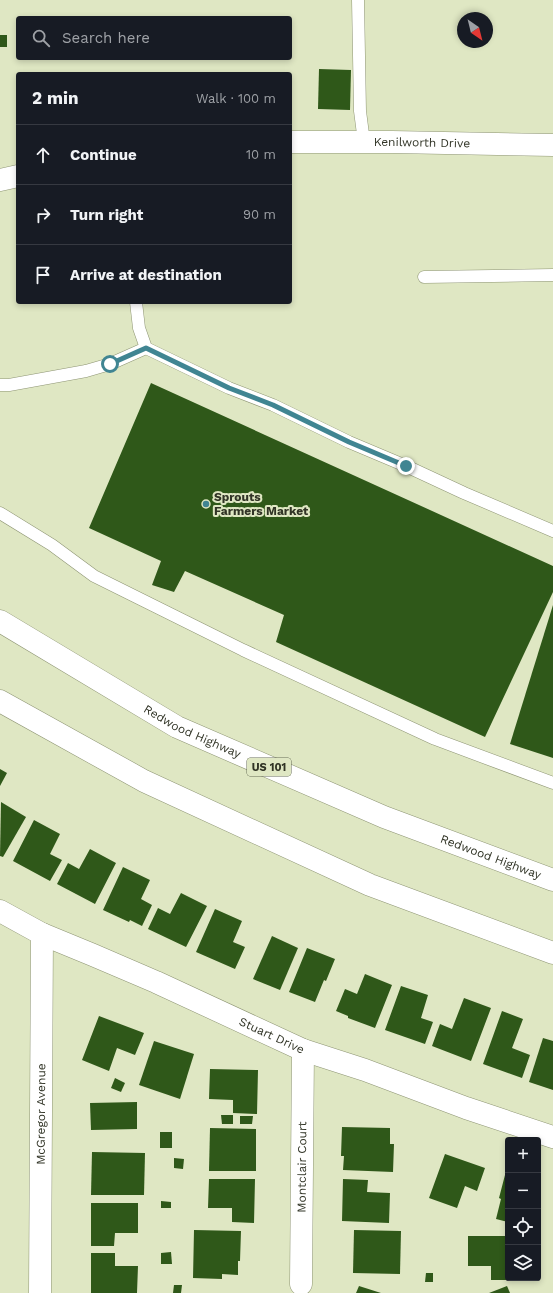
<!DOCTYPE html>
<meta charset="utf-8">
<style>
:root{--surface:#171b24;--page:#242831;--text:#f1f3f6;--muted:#9ea1a6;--line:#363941}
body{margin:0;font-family:"Work Sans",sans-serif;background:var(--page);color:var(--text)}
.controls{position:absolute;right:12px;bottom:12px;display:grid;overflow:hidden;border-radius:4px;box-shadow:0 2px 6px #0003}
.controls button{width:36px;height:36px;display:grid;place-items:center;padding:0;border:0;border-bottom:1px solid var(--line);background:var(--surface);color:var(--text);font:20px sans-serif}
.compass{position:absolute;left:457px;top:12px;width:36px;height:36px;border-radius:50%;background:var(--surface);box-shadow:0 2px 6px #0003;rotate:145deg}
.stop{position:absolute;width:12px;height:12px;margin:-9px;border:3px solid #408592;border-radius:50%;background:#fff}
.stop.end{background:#408592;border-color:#fff;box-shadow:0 1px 4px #0008}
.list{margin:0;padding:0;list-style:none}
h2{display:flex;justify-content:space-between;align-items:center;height:52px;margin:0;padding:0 16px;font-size:17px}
h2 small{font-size:13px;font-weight:400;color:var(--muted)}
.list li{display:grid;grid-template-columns:26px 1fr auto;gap:12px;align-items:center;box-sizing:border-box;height:60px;padding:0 16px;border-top:1px solid var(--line)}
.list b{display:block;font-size:15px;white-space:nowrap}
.list em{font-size:13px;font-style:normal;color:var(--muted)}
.icon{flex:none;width:22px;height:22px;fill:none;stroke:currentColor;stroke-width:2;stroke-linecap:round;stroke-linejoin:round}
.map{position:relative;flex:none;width:553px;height:1293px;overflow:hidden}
.search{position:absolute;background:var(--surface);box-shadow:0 2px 6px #0003;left:16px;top:16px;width:276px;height:44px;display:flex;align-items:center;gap:10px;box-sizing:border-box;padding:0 14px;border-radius:4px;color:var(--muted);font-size:15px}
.panel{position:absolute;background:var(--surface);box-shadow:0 2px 6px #0003;left:16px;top:72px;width:276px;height:232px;border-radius:4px}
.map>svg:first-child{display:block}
.building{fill:#2f5819}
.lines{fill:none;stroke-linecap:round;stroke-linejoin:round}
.lane-casing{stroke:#8e9574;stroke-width:13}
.street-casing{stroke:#8e9574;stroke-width:23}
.highway-casing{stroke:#8e9574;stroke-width:23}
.lane{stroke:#fff;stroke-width:12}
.street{stroke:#fff;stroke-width:22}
.highway{stroke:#fff;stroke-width:22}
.route{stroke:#408592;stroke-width:5}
.poi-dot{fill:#408592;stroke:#dfe7c3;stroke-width:1.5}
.labels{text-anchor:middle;stroke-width:4;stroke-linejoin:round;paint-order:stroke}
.shield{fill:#dfe7c3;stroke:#656a55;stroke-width:1}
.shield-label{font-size:11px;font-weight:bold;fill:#313426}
.street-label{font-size:12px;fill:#313426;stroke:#dfe7c3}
.poi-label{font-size:12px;font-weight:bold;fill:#313426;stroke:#dfe7c3;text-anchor:start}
</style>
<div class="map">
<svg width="553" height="1293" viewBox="0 0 553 1293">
<rect width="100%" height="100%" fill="#dfe7c3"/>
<g class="building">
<rect x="0" y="35" width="7" height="12"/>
<polygon points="319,69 351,70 350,110 318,109"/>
<polygon points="151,383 553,566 553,592 485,737 276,642 284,615 185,571 174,592 152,585 161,561 89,528"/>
<polygon points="553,605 553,758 510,744"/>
<polygon points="0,769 7,773 0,786"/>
<polygon points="1,802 26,817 3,857 0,856"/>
<polygon points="34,820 60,834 50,854 62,860 50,881 13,861"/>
<polygon points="90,849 116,863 95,904 57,884 68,863 79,869"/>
<polygon points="123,867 150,880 141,899 152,905 142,926 130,920 129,922 103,910"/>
<polygon points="181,893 207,906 186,947 148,929 158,908 170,914"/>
<polygon points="215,909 242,921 233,942 245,947 235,969 196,952"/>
<polygon points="272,936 298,948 280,990 253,979"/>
<polygon points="307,948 335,959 326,981 324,980 315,1002 289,992"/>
<polygon points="365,974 392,985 375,1028 348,1018 348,1016 336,1011 345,989 357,994"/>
<polygon points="401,986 428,995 421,1018 433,1022 425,1044 385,1030"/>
<polygon points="464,998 491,1008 471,1061 432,1046 440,1024 452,1029"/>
<polygon points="502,1011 523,1019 512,1048 530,1055 522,1078 483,1064"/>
<polygon points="99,1016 144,1033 135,1055 117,1048 109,1071 82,1060"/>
<polygon points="543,1038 553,1041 553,1090 529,1082"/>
<polygon points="154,1041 194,1054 180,1099 139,1085"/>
<polygon points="210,1069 258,1070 257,1114 233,1113 233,1100 209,1099"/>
<polygon points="115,1078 125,1083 121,1092 111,1088"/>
<polygon points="137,1102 137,1129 91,1130 90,1103"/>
<polygon points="221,1115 233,1115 233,1124 222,1124"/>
<polygon points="240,1116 253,1116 252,1124 240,1124"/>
<polygon points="342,1127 390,1128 390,1144 394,1144 393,1172 343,1170 344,1156 341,1156"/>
<polygon points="210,1128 256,1129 256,1171 209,1171"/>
<rect x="160" y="1132" width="12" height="16"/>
<polygon points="92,1152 145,1153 144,1195 91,1195"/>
<polygon points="445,1154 485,1168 477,1191 465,1186 457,1208 429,1198"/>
<polygon points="174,1158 184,1159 183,1169 174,1168"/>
<polygon points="505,1175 508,1176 508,1222 496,1219 501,1199 499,1198"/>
<polygon points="209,1179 255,1179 254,1223 232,1222 232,1208 208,1208"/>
<polygon points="343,1179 368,1180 367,1192 390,1193 389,1223 342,1221"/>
<polygon points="161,1201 171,1202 171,1208 161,1208"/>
<polygon points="91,1203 138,1203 138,1233 115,1233 114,1246 91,1246"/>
<polygon points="194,1230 241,1231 240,1261 238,1261 238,1275 222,1274 222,1279 193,1278"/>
<polygon points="354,1230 401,1231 400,1274 353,1273"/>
<polygon points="468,1236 508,1236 508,1278 515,1278 515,1280 491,1280 491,1266 468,1266"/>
<polygon points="171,1252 172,1264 161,1264 161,1253"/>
<polygon points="91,1253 115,1253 115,1266 138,1266 137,1293 91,1293"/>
<polygon points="426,1273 433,1273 433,1282 425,1282"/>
<polygon points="174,1285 182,1285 181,1293 173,1293"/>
<polygon points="359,1286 381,1293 356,1293"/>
<polygon points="507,1286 510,1293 489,1293"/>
</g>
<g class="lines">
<defs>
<g id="lane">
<polyline points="358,0 360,111 364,142"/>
<polyline points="424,277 553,275"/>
<polyline points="136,302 139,328 146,348 229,388 273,405 349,442 406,466 464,493 553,531"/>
<polyline points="0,385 9,385 86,371 110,364 146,348"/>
<polyline points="0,513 52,545 94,576 243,650 435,739 553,783"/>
</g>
<g id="street">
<path id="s1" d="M290,142H392L553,145"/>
<polyline points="0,180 18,176"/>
<path id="s2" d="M0,911L42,934L93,955L156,982L303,1050L365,1070L466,1108L553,1137"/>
<path id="s3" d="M301,1284L303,1050"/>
<path id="s4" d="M40,1293L42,934"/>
</g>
<g id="highway">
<path id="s5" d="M0,621L177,727L384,817L553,880"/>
<polyline points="0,701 144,781 370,885 553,953"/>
</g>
</defs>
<use href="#lane" class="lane-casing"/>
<use href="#street" class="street-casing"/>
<use href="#highway" class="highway-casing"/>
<use href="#lane" class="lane"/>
<use href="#street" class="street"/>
<use href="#highway" class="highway"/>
</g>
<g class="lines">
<polyline class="route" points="110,364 146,348 229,388 273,405 349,442 406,466"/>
</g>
<circle class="poi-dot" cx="206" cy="504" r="4"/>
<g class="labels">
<rect class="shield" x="247" y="758" width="44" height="18" rx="3"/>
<g class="shield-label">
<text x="269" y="771">US 101</text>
</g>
<g class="street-label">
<text dy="4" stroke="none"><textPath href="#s1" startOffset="132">Kenilworth Drive</textPath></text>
<text dy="4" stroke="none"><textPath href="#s5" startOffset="222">Redwood Highway</textPath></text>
<text dy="4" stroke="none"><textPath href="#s5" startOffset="546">Redwood Highway</textPath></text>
<text dy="4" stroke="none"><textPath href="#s2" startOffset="299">Stuart Drive</textPath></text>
<text dy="4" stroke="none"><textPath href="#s4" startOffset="179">McGregor Avenue</textPath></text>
<text dy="4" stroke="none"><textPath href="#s3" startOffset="117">Montclair Court</textPath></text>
</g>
<g class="poi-label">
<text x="214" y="501">Sprouts<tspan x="214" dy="14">Farmers Market</tspan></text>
</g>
</g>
</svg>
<div class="controls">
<button>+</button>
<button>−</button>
<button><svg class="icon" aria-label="locate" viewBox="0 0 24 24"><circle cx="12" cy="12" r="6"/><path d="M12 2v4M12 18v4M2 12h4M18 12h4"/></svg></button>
<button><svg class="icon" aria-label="layers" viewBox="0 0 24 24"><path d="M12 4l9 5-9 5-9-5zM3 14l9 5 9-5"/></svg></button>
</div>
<svg class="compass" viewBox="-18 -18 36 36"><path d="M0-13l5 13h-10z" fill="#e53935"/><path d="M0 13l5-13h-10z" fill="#9ea1a6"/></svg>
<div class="stop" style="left:110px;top:364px"></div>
<div class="stop end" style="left:406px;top:466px"></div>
<div class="search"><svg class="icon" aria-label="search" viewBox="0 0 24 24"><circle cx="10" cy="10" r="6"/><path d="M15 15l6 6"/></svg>Search here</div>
<section class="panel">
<h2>2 min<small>Walk · 100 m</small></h2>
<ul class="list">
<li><svg class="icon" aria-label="ahead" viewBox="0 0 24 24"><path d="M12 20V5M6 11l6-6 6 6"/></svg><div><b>Continue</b></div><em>10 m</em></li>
<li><svg class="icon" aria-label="right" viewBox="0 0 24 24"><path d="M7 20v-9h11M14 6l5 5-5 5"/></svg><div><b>Turn right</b></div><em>90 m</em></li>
<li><svg class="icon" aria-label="arrive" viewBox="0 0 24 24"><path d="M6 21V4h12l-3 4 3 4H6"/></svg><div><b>Arrive at destination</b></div></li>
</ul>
</section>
</div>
